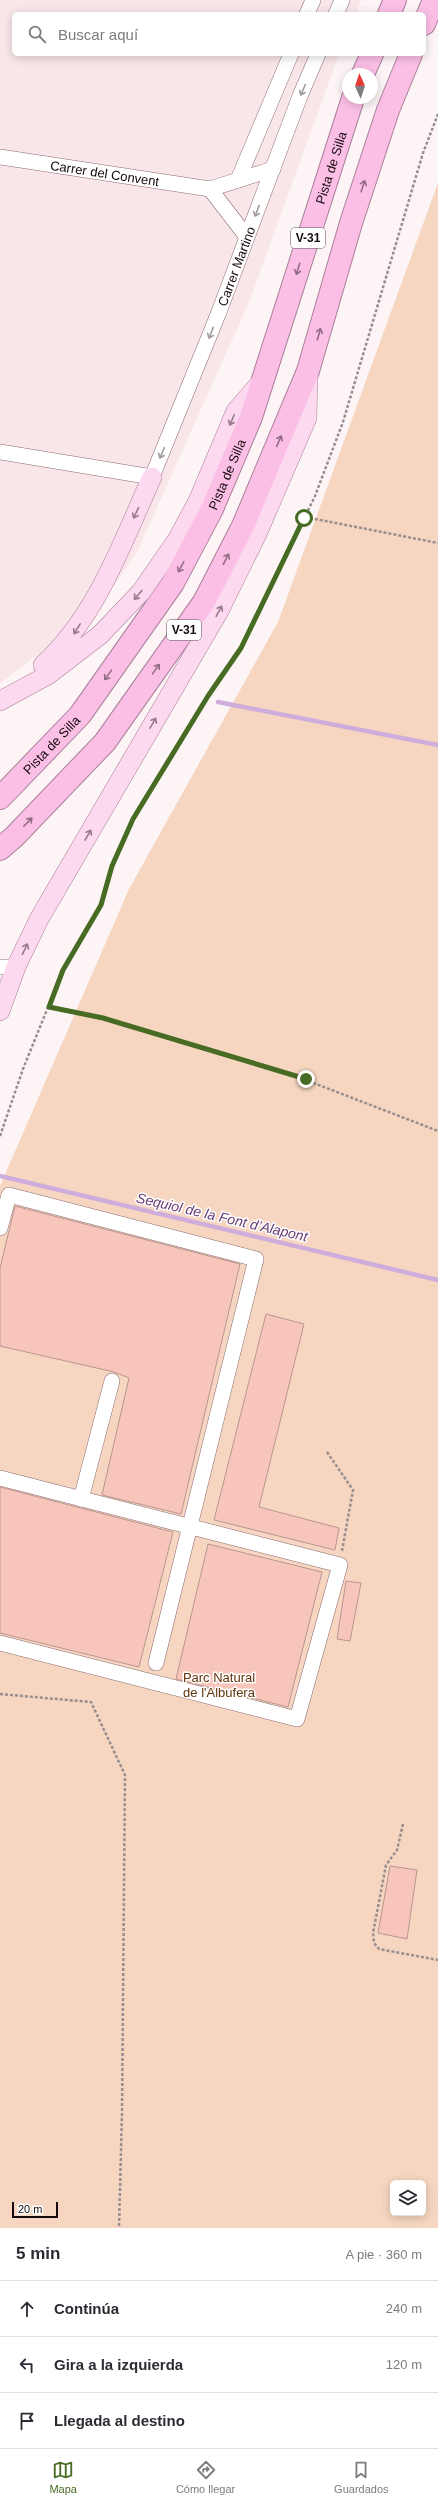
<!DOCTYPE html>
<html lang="es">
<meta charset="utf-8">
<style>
:root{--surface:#fff;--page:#f2f2f3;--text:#2b2b33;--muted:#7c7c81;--line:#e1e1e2;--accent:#476b23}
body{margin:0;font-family:Helvetica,sans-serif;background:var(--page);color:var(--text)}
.controls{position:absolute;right:12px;bottom:12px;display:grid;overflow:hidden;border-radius:6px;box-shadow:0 2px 10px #0003}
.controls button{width:36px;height:36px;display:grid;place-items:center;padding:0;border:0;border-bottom:1px solid var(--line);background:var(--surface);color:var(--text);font:20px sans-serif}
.compass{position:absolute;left:342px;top:68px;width:36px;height:36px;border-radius:50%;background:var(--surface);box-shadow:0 2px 10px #0003;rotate:357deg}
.scale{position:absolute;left:12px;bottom:10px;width:46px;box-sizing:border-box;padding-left:4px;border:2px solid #15090c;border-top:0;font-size:11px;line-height:14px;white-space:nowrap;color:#15090c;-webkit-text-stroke:3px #fff;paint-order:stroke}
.stop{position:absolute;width:12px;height:12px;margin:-9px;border:3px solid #476b23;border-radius:50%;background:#fff}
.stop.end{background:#476b23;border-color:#fff;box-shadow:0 1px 4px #0008}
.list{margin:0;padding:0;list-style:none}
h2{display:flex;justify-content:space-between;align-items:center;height:52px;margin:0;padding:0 16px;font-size:17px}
h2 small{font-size:13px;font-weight:400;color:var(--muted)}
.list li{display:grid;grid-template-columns:26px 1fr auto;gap:12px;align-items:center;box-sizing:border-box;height:56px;padding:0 16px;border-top:1px solid var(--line)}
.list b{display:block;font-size:15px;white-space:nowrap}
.list em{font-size:13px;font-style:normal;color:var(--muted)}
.icon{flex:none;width:22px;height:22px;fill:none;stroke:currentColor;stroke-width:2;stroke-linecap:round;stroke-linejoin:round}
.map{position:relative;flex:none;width:438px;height:2228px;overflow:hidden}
.search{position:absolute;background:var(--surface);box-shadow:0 2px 10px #0003;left:12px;right:12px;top:12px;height:44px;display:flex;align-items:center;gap:10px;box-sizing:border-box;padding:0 14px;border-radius:6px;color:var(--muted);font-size:15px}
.sheet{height:220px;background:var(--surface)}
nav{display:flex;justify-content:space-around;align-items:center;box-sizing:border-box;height:56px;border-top:1px solid var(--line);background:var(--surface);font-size:11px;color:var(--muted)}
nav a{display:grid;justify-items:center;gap:2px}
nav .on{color:var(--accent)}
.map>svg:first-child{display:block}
.built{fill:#f9e6e9}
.green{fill:#f6d6c0;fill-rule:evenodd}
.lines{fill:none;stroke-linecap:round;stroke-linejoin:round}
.stream{stroke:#ceaddd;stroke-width:4.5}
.building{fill:#f8c5bb;stroke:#b99690}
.minor-casing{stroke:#8b6a70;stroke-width:16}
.major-casing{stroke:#aa7f9a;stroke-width:20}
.highway-casing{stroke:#aa7f9a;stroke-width:24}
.path{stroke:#988e90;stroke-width:2.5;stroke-dasharray:3 2;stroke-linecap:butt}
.minor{stroke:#fff;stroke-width:15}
.major{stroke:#fdd9f0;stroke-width:19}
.highway{stroke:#fbbfe6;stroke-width:22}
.oneway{stroke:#a19d9e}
.oneway2{stroke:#946d84}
.oneway3{stroke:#957b89}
.route{stroke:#476b23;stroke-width:5}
.labels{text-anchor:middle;stroke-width:3;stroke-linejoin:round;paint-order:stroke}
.shield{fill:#fff;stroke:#5b5355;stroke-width:1}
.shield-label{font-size:12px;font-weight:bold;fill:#15090c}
.street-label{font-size:13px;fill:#15090c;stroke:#fff}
.park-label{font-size:13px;fill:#63340b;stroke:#fff}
.water-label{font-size:14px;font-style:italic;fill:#673d78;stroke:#fff}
</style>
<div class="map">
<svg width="438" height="2228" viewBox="0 0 438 2228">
<rect width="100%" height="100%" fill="#fcf4f5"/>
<polygon class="built" points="0,0 361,0 356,14 14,14 14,54 339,54 249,302 137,552 98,609 0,683"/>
<path class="green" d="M438,183V2228H0V1186L129,889L278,622ZM393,2183H423V2213H393Z"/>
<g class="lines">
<g class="stream">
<polyline points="218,702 438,745"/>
<polyline points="0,1176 438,1280"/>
</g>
</g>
<g class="building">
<polygon points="15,1206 240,1264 181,1514 102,1495 129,1378 114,1372 0,1346 0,1268"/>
<polygon points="266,1314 304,1324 259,1507 339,1528 335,1550 214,1520"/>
<polygon points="0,1487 173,1532 139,1667 0,1633"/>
<polygon points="208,1544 322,1572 288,1707 176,1679"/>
<polygon points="346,1581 361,1583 350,1641 337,1639"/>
<polygon points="390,1866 417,1870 407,1939 378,1933"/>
</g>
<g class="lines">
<defs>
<g id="minor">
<polyline points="307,14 313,0"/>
<polyline points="336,14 342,0"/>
<path id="s1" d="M0,157L210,189"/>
<polyline points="238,180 291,54"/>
<polyline points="247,237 210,189 273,169"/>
<path id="s2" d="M0,452L152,477L219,312L300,96L318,54"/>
<polyline points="0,967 16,967"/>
<polyline points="0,1228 9,1195 256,1259 156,1663"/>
<polyline points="0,1478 340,1565 297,1719 0,1643"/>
<polyline points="81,1499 112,1381"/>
</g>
<g id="major">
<path d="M43,665C97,616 122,543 152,477"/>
<polyline points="0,701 48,675 100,635 141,592 177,540 198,501 236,411 261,382"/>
<polyline points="0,1011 16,967 39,919 219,611 257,534 307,418 308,376"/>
</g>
<g id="highway">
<polyline points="389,14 395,0"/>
<polyline points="424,24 434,0"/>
<polyline points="363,74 372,54"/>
<path id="s3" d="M0,798L80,715L173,583L212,509L251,417L353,98"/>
<polyline points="0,849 14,837 105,742 204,602 243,526 308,371 351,223 388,110 411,54"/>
</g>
</defs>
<use href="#minor" class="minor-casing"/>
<use href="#major" class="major-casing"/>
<use href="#highway" class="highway-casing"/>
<g class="path">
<polyline points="305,517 438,543"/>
<polyline points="49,1007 103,1018 280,1070 438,1131"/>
<polyline points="0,1136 23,1069 63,970 101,905 112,866 133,819 208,696 241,648 315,496 343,422 423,153 438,114"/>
<polyline points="327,1452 353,1490 342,1551"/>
<polyline points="0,1694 91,1702 125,1775 122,2113 119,2228"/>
<polyline points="403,1824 397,1850 386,1865 373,1933 374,1943 379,1949 438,1960"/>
</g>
<use href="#minor" class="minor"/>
<use href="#major" class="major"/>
<use href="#highway" class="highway"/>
</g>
<defs><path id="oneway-shaft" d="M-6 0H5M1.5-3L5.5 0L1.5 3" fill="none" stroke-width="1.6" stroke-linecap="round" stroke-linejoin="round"/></defs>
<g class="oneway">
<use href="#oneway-shaft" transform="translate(303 90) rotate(113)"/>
<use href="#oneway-shaft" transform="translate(257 211) rotate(111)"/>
<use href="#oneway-shaft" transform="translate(211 333) rotate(111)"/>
<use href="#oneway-shaft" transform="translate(162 453) rotate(113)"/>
</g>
<g class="oneway2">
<use href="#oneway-shaft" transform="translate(363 186) rotate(-72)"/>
<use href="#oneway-shaft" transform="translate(298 269) rotate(107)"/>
<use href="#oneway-shaft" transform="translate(319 334) rotate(-74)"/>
<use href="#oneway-shaft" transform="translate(279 441) rotate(-67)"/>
<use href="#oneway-shaft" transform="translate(226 559) rotate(-63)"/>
<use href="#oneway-shaft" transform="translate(181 567) rotate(118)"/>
<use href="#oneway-shaft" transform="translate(156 669) rotate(-55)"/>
<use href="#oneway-shaft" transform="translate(108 675) rotate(125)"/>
<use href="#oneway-shaft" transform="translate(28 822) rotate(-46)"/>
</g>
<g class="oneway3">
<use href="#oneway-shaft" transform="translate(232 420) rotate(113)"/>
<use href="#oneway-shaft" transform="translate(136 513) rotate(115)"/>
<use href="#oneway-shaft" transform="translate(138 595) rotate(131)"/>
<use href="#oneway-shaft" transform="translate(219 611) rotate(-62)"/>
<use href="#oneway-shaft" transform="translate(77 629) rotate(122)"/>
<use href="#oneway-shaft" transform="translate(153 723) rotate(-60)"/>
<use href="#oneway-shaft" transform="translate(88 835) rotate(-60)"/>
<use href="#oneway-shaft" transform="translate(25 949) rotate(-64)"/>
</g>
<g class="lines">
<polyline class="route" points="304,518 241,648 208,696 133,819 112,866 101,905 63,970 49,1007 103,1018 306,1079"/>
</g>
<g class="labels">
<g class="shield">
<rect x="291" y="228" width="34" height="20" rx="3"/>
<rect x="167" y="620" width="34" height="20" rx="3"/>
</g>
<g class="shield-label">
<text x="308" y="242">V-31</text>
<text x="184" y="634">V-31</text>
</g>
<g class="street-label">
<text dy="5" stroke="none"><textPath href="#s3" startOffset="722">Pista de Silla</textPath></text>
<text dy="5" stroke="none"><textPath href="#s1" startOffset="106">Carrer del Convent</textPath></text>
<text dy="5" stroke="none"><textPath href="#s2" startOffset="381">Carrer Martino</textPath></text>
<text dy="5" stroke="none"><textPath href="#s3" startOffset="398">Pista de Silla</textPath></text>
<text dy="5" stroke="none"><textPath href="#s3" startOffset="74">Pista de Silla</textPath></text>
</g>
<g class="park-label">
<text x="219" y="1682">Parc Natural<tspan x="219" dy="15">de l'Albufera</tspan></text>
</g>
<g class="water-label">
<text transform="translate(222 1217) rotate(13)" y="5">Sequiol de la Font d’Alapont</text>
</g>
</g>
</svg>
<div class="controls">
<button><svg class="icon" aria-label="layers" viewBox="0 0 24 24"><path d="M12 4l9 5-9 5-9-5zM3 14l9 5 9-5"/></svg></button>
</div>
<svg class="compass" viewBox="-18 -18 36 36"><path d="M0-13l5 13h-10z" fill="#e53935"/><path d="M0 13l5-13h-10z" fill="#7c7c81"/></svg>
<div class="scale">20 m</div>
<div class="stop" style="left:304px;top:518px"></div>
<div class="stop end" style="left:306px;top:1079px"></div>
<div class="search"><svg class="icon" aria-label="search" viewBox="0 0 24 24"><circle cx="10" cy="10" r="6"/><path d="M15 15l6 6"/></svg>Buscar aquí</div>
</div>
<section class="sheet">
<h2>5 min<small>A pie · 360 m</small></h2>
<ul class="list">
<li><svg class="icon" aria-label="ahead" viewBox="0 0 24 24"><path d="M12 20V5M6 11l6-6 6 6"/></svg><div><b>Continúa</b></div><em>240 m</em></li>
<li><svg class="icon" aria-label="left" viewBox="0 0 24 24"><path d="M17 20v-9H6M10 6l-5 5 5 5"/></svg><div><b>Gira a la izquierda</b></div><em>120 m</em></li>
<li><svg class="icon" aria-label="arrive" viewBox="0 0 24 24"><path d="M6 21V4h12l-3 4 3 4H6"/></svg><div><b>Llegada al destino</b></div></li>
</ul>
</section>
<nav>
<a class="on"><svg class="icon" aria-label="map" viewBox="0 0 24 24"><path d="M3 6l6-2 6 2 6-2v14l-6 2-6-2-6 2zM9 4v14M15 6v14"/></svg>Mapa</a>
<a><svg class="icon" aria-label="directions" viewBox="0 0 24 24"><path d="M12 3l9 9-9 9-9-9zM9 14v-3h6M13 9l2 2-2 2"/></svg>Cómo llegar</a>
<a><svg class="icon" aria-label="saved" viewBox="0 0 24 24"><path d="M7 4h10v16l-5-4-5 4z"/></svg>Guardados</a>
</nav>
